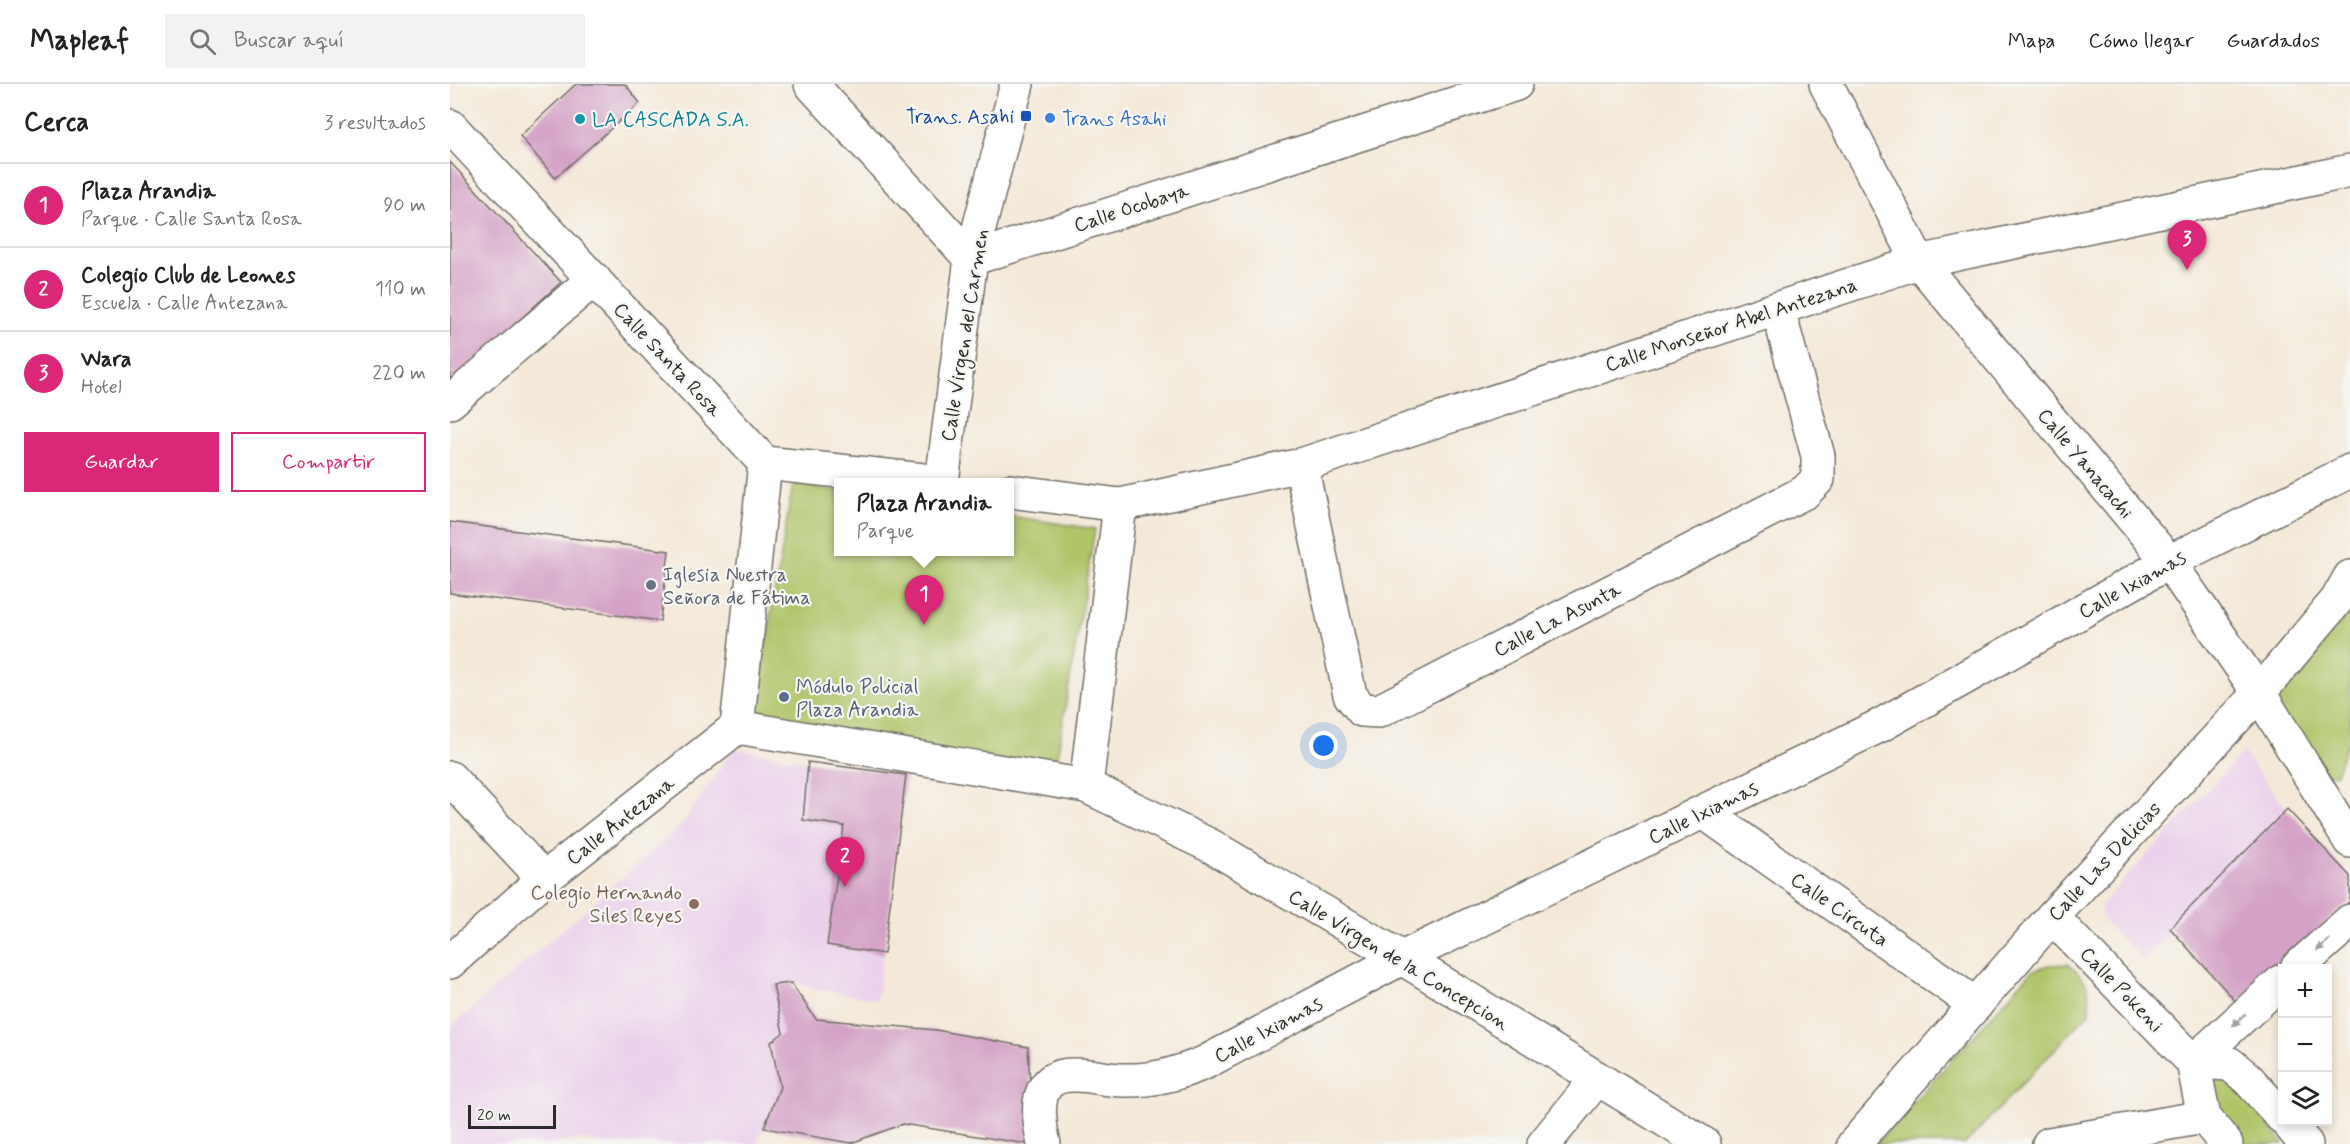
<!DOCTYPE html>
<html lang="es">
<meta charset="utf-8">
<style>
:root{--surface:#fff;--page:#f2f2f2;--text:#222;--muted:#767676;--line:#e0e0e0;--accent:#db2777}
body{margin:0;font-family:Mynerve,sans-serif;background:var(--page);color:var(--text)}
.controls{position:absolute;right:18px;bottom:18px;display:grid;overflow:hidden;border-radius:0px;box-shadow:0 3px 9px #0003}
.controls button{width:54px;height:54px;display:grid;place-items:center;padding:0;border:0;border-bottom:2px solid var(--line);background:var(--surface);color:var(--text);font:30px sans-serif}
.scale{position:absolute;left:18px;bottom:15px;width:88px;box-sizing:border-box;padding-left:6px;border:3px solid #2b2b2b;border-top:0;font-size:16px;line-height:21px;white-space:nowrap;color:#2b2b2b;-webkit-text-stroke:4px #f6f6f2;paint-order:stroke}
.you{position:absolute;left:874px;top:662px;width:21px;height:21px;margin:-15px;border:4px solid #fff;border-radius:50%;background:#1a73e8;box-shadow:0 0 0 9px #1a73e833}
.badge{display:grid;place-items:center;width:39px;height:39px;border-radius:50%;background:var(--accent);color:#fff;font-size:20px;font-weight:700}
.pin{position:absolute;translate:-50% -50px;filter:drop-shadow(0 2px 3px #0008)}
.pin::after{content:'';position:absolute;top:32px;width:21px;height:18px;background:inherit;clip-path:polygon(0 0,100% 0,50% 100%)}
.popup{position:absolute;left:384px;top:394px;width:180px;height:78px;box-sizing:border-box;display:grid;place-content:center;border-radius:0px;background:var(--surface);filter:drop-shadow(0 2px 4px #0005);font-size:20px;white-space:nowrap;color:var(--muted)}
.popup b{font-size:22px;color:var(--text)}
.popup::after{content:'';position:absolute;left:50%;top:100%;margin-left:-12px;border:12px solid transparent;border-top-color:var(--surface)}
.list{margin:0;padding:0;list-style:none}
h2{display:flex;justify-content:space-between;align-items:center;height:78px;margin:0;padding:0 24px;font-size:26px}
h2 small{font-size:20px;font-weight:400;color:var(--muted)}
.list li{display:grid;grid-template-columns:39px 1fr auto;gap:18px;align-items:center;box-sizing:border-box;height:84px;padding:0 24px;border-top:2px solid var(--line)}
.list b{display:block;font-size:22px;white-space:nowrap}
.list p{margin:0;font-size:20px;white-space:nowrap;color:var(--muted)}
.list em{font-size:20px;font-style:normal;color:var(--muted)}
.actions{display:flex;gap:12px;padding:18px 24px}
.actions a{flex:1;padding:14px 0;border:2px solid var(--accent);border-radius:0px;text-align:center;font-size:21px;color:var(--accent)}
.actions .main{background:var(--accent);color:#fff}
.icon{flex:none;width:33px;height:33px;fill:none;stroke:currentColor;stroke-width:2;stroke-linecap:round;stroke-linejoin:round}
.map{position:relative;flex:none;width:1900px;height:1060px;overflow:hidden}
header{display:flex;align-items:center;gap:36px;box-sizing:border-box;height:84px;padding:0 30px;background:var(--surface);border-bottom:2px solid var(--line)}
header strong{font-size:28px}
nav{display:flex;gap:33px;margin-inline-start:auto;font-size:21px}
.search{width:420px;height:54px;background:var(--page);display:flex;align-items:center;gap:15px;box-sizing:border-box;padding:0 21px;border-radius:0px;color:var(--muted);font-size:22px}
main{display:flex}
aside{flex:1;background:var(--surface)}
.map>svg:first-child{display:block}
.built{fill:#ebd1eb}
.green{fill:#b0c56a;stroke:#6e784a;stroke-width:1.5}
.building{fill:#d4a2c6}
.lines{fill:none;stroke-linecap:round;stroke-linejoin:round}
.minor-casing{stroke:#716e68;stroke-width:36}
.minor{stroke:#fff;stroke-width:33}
.oneway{fill:#a0a0a0}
.transit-dot{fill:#1a4fb4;stroke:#f6f6f2;stroke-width:2}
.shop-dot{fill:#3f7fe0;stroke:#f6f6f2;stroke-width:2}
.culture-dot{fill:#0f9aa8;stroke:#f6f6f2;stroke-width:2}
.worship-dot{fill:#6b7280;stroke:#f6f6f2;stroke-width:2}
.service-dot{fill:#5c6f8a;stroke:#f6f6f2;stroke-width:2}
.education-dot{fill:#8d6e63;stroke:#f6f6f2;stroke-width:2}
.labels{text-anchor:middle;stroke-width:4.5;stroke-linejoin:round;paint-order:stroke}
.transit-label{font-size:20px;fill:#164399;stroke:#f6f6f2;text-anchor:end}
.shop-label{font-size:20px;fill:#366cbe;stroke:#f6f6f2;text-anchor:start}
.culture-label{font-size:20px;fill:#0d838f;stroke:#f6f6f2;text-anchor:start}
.street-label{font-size:20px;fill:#2b2b2b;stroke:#f6f6f2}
.worship-label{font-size:20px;fill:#5b616d;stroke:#f6f6f2;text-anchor:start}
.service-label{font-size:20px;fill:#4e5e75;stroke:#f6f6f2;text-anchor:start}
.education-label{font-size:20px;fill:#785e54;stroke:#f6f6f2;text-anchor:end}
</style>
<header>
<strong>Mapleaf</strong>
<div class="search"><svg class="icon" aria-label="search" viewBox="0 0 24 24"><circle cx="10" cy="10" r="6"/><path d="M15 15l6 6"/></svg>Buscar aquí</div>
<nav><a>Mapa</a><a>Cómo llegar</a><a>Guardados</a></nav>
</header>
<main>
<aside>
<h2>Cerca<small>3 resultados</small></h2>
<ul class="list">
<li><span class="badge">1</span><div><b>Plaza Arandia</b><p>Parque · Calle Santa Rosa</p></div><em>90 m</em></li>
<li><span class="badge">2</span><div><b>Colegio Club de Leones</b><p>Escuela · Calle Antezana</p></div><em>110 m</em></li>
<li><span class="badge">3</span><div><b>Wara</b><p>Hotel</p></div><em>220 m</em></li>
</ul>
<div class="actions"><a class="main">Guardar</a><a>Compartir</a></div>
</aside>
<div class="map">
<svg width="1900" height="1060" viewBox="0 0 1900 1060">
<rect width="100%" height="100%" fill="#f6f6f2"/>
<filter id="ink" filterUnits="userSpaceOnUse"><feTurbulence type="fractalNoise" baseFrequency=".0167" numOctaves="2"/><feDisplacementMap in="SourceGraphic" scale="12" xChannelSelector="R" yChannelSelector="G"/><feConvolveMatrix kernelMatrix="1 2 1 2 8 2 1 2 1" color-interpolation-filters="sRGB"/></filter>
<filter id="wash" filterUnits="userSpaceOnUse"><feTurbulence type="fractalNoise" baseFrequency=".008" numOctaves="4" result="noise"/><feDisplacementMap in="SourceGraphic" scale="24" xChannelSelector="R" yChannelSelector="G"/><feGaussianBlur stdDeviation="1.35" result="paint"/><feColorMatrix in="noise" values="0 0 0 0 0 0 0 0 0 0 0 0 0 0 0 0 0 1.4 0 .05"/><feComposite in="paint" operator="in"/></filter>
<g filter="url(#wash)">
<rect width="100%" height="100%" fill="#f4e9d9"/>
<g class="built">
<polygon points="284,664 358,678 456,691 427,916 341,899 323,901 333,949 330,1003 307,1060 157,1060 129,1055 101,1060 0,1060 0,944 231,742"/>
<polygon points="1793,668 1837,725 1693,876 1651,834 1652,820"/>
</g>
<g class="green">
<polygon points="343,400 388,407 388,468 560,468 560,432 645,445 605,686 303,636"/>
<polygon points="1900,528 1900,651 1886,690 1871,690 1827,621 1830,606"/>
<path d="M1618,880C1638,897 1641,904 1639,929L1515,1060H1426L1582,887L1598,881Z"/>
<polygon points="1764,990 1776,992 1834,1060 1792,1060 1754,1011"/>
</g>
<g id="blocks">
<g class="building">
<polygon points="126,0 175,0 190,19 105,94 70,52"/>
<polygon points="0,78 111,198 0,300"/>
<polygon points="0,438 219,467 210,537 0,509"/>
<polygon points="358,678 456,691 434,870 377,861 394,742 353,736"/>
<polygon points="1837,725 1900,792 1900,817 1787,919 1720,844"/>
<polygon points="341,899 366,935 486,946 578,963 581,1019 576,1060 453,1040 401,1059 314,1044 330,1003 321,958 333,949 323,901"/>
</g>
</g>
</g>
<g filter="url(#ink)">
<use href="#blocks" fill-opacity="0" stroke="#716e68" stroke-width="1.5"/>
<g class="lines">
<defs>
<g id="minor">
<polyline points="361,0 521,175 1066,0"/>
<polyline points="1376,0 1469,178 1719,478 1809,609 1900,757"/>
<polyline points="0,42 315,379 492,398"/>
<polyline points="0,318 144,195"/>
<polyline points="851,381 900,611 912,626 929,627 1355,408 1368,395 1368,372 1328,225"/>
<polyline points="492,398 521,175 567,0"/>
<polyline points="560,407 670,421 851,381 1469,178 1900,87"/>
<polyline points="287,643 636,702 761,762 952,874 1254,1060"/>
<polyline points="287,643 315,379"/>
<polyline points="0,694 94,795"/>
<polyline points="636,702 670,421"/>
<polyline points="1254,728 1526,921"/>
<polyline points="1602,833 1743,978 1754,1033 1776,1060"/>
<polyline points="0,878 94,795 287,643"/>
<polyline points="1847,884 1900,837"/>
<polyline points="1743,978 1832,897"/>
<polyline points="1743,978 1780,980 1798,995 1832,1033"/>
<polyline points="1837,1038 1856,1060"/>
<path d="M594,1060C587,1030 582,989 626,991C642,991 657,996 673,996C702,997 727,990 754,979L952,874L1431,641L1719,478L1900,387"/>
<polyline points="1094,1060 1146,996"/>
<polyline points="1404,1060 1602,833 1809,609 1887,516 1900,493"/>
<polyline points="1599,1060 1754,1033"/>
</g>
</defs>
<use href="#minor" class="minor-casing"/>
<use href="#minor" class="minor"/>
</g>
<defs><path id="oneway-solid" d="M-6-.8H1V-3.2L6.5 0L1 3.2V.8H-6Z" transform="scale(1.5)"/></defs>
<g class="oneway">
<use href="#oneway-solid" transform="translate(1873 861) rotate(138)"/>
<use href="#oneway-solid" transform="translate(1789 936) rotate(138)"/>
</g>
</g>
<rect class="transit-dot" x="570" y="26" width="12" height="12" rx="3"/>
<circle class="shop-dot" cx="600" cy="34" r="6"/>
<circle class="culture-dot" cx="130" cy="35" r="6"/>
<circle class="worship-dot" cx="201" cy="501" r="6"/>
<circle class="service-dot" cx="334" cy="613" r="6"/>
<circle class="education-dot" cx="244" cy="820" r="6"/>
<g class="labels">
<g class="transit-label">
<text x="564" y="39">Trans. Asahi</text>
</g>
<g class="shop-label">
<text x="612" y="41">Trans Asahi</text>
</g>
<g class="culture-label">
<text x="142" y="42">LA CASCADA S.A.</text>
</g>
<g class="street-label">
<text transform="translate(681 123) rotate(-18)" y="7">Calle Ocobaya</text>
<text transform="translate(1281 240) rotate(-18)" y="7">Calle Monseñor Abel Antezana</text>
<text transform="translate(514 251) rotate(-81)" y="7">Calle Virgen del Carmen</text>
<text transform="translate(218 275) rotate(47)" y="7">Calle Santa Rosa</text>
<text transform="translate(1636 379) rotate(50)" y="7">Calle Yanacachi</text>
<text transform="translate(1682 500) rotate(-29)" y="7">Calle Ixiamas</text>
<text transform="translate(1107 535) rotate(-27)" y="7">Calle La Asunta</text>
<text transform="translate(1253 728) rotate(-26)" y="7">Calle Ixiamas</text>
<text transform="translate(170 736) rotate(-38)" y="7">Calle Antezana</text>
<text transform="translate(1654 777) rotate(-47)" y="7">Calle Las Delicias</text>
<text transform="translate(1390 825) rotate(35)" y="7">Calle Circuta</text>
<text transform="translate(949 875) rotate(31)" y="7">Calle Virgen de la Concepcion</text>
<text transform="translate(1672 905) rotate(46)" y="7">Calle Pokeni</text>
<text transform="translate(818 945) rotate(-28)" y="7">Calle Ixiamas</text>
</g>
<g class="worship-label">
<text x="213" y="497">Iglesia Nuestra<tspan x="213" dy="23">Señora de Fátima</tspan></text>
</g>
<g class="service-label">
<text x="346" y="609">Módulo Policial<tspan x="346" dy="23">Plaza Arandia</tspan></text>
</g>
<g class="education-label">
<text x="232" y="815">Colegio Hernando<tspan x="232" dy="23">Siles Reyes</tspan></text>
</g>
</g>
</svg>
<div class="controls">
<button>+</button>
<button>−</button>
<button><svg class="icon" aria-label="layers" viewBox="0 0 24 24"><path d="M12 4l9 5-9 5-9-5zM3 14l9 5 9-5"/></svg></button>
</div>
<div class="scale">20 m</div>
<div class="you"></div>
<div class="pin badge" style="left:474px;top:541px">1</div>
<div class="popup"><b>Plaza Arandia</b>Parque</div>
<div class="pin badge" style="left:395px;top:803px">2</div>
<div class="pin badge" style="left:1737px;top:186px">3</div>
</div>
</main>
